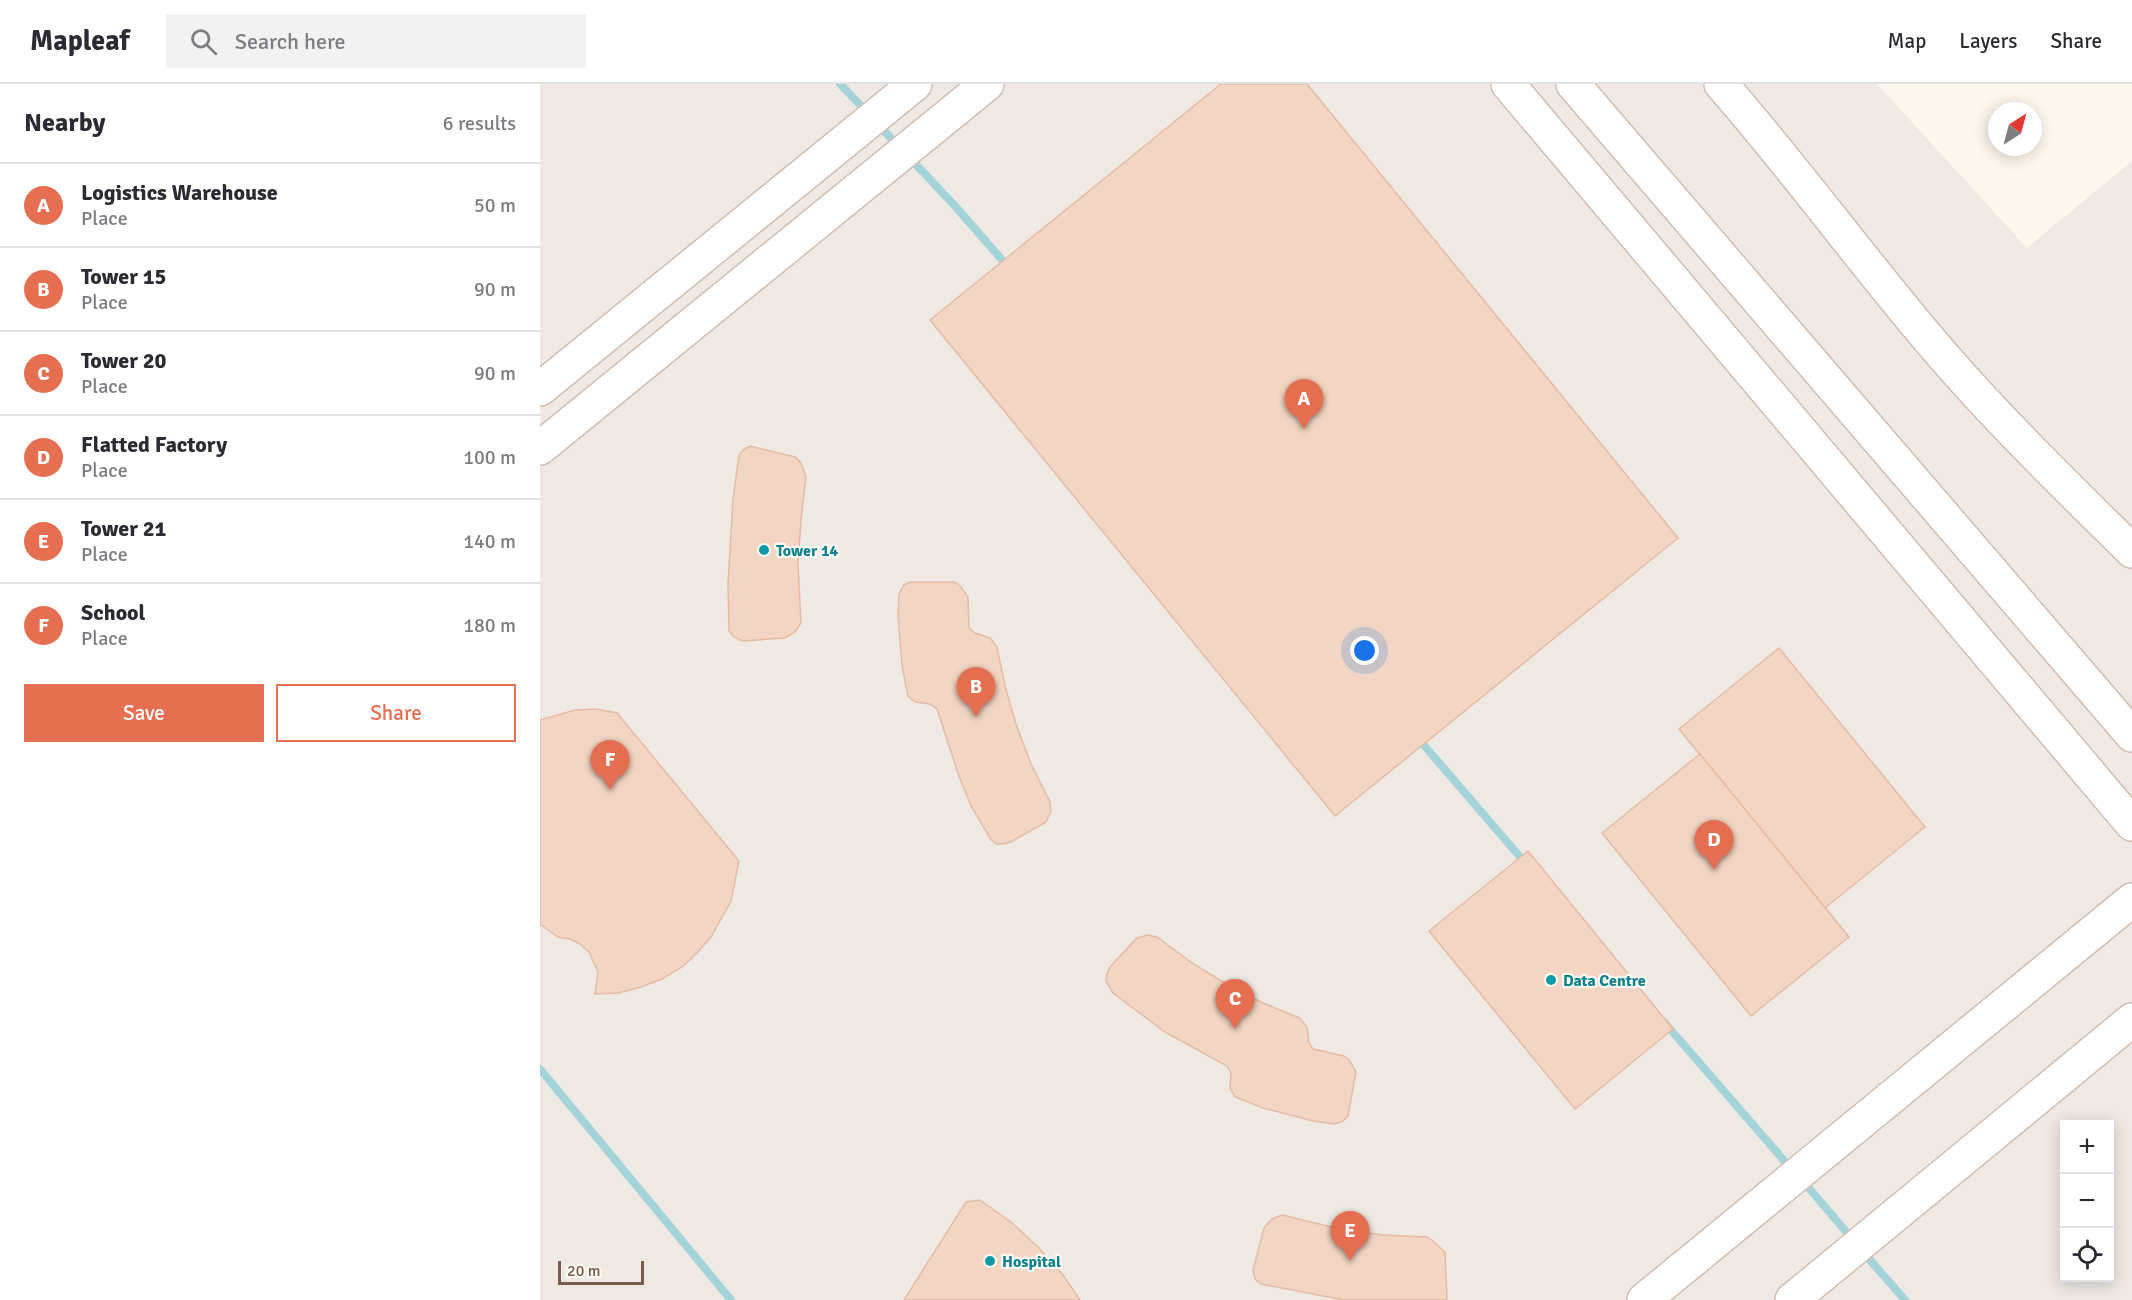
<!DOCTYPE html>
<meta charset="utf-8">
<style>
:root{--surface:#fff;--page:#f2f2f3;--text:#2b2b33;--muted:#7c7c81;--line:#e1e1e2;--accent:#e76f51}
body{margin:0;font-family:Signika,sans-serif;background:var(--page);color:var(--text)}
.controls{position:absolute;right:18px;bottom:18px;display:grid;overflow:hidden;border-radius:0px;box-shadow:0 3px 15px #0003}
.controls button{width:54px;height:54px;display:grid;place-items:center;padding:0;border:0;border-bottom:2px solid var(--line);background:var(--surface);color:var(--text);font:30px sans-serif}
.compass{position:absolute;left:1448px;top:18px;width:54px;height:54px;border-radius:50%;background:var(--surface);box-shadow:0 3px 15px #0003;rotate:36deg}
.scale{position:absolute;left:18px;bottom:15px;width:86px;box-sizing:border-box;padding-left:6px;border:3px solid #7a5c4d;border-top:0;font-size:16px;line-height:21px;white-space:nowrap;color:#7a5c4d;-webkit-text-stroke:4px #fffaf3;paint-order:stroke}
.you{position:absolute;left:825px;top:567px;width:21px;height:21px;margin:-15px;border:4px solid #fff;border-radius:50%;background:#1a73e8;box-shadow:0 0 0 9px #1a73e833}
.badge{display:grid;place-items:center;width:39px;height:39px;border-radius:50%;background:var(--accent);color:#fff;font-size:20px;font-weight:700}
.pin{position:absolute;translate:-50% -50px;filter:drop-shadow(0 2px 3px #0008)}
.pin::after{content:'';position:absolute;top:32px;width:21px;height:18px;background:inherit;clip-path:polygon(0 0,100% 0,50% 100%)}
.list{margin:0;padding:0;list-style:none}
h2{display:flex;justify-content:space-between;align-items:center;height:78px;margin:0;padding:0 24px;font-size:26px}
h2 small{font-size:20px;font-weight:400;color:var(--muted)}
.list li{display:grid;grid-template-columns:39px 1fr auto;gap:18px;align-items:center;box-sizing:border-box;height:84px;padding:0 24px;border-top:2px solid var(--line)}
.list b{display:block;font-size:22px;white-space:nowrap}
.list p{margin:0;font-size:20px;white-space:nowrap;color:var(--muted)}
.list em{font-size:20px;font-style:normal;color:var(--muted)}
.actions{display:flex;gap:12px;padding:18px 24px}
.actions a{flex:1;padding:14px 0;border:2px solid var(--accent);border-radius:0px;text-align:center;font-size:21px;color:var(--accent)}
.actions .main{background:var(--accent);color:#fff}
.icon{flex:none;width:33px;height:33px;fill:none;stroke:currentColor;stroke-width:2;stroke-linecap:round;stroke-linejoin:round}
.map{position:relative;flex:none;width:1592px;height:1216px;overflow:hidden}
header{display:flex;align-items:center;gap:36px;box-sizing:border-box;height:84px;padding:0 30px;background:var(--surface);border-bottom:2px solid var(--line)}
header strong{font-size:28px}
nav{display:flex;gap:33px;margin-inline-start:auto;font-size:21px}
.search{width:420px;height:54px;background:var(--page);display:flex;align-items:center;gap:15px;box-sizing:border-box;padding:0 21px;border-radius:0px;color:var(--muted);font-size:22px}
main{display:flex}
aside{flex:1;background:var(--surface)}
.map>svg:first-child{display:block}
.industrial{fill:#efe9e4;fill-rule:evenodd}
.lines{fill:none;stroke-linecap:round;stroke-linejoin:round}
.stream{stroke:#a5d3da;stroke-width:8}
.building{fill:#f3d5c3;stroke:#e6bba3;stroke-width:1.5}
.minor-casing{stroke:#d1beb0;stroke-width:36}
.minor{stroke:#fff;stroke-width:33}
.culture-dot{fill:#0f9aa8;stroke:#fffaf3;stroke-width:2}
.labels{text-anchor:middle;stroke-width:4.5;stroke-linejoin:round;paint-order:stroke}
.culture-label{font-size:16px;font-weight:bold;fill:#0d838f;stroke:#fffaf3;text-anchor:start}
</style>
<header>
<strong>Mapleaf</strong>
<div class="search"><svg class="icon" aria-label="search" viewBox="0 0 24 24"><circle cx="10" cy="10" r="6"/><path d="M15 15l6 6"/></svg>Search here</div>
<nav><a>Map</a><a>Layers</a><a>Share</a></nav>
</header>
<main>
<aside>
<h2>Nearby<small>6 results</small></h2>
<ul class="list">
<li><span class="badge">A</span><div><b>Logistics Warehouse</b><p>Place</p></div><em>50 m</em></li>
<li><span class="badge">B</span><div><b>Tower 15</b><p>Place</p></div><em>90 m</em></li>
<li><span class="badge">C</span><div><b>Tower 20</b><p>Place</p></div><em>90 m</em></li>
<li><span class="badge">D</span><div><b>Flatted Factory</b><p>Place</p></div><em>100 m</em></li>
<li><span class="badge">E</span><div><b>Tower 21</b><p>Place</p></div><em>140 m</em></li>
<li><span class="badge">F</span><div><b>School</b><p>Place</p></div><em>180 m</em></li>
</ul>
<div class="actions"><a class="main">Save</a><a>Share</a></div>
</aside>
<div class="map">
<svg width="1592" height="1216" viewBox="0 0 1592 1216">
<rect width="100%" height="100%" fill="#fdf6ec"/>
<path class="industrial" d="M0,0H1337L1487,164L1592,77V1216H0ZM1524,1040H1570V1194H1524Z"/>
<g class="lines">
<g class="stream">
<polyline points="300,0 329,30"/>
<polyline points="337,39 359,63"/>
<polyline points="368,72 415,122 470,185"/>
<polyline points="876,652 987,781"/>
<polyline points="1124,938 1253,1087"/>
<polyline points="0,985 191,1216"/>
<polyline points="1262,1096 1314,1157"/>
<polyline points="1322,1167 1365,1216"/>
</g>
</g>
<g class="building">
<polygon points="681,0 767,0 1138,454 795,732 390,236"/>
<polygon points="210,362 255,373 261,379 266,393 261,436 258,479 261,539 255,548 245,554 202,557 194,553 189,547 188,500 193,415 199,371 203,366"/>
<polygon points="370,498 415,498 421,503 428,513 429,544 435,549 450,554 457,563 465,602 476,640 491,680 510,718 511,727 506,738 471,758 464,760 457,760 451,756 431,722 419,692 397,625 390,620 375,618 368,612 362,582 358,531 359,510 364,501"/>
<polygon points="1239,564 1385,743 1285,824 1139,645"/>
<polygon points="56,625 77,629 199,777 191,817 171,853 157,869 142,883 122,895 101,903 78,909 55,910 58,888 49,868 40,860 30,855 18,853 0,840 0,636 35,626"/>
<polygon points="1160,670 1309,853 1211,932 1062,749"/>
<polygon points="988,767 1133,945 1035,1025 889,847"/>
<polygon points="608,851 617,853 652,879 688,901 723,919 760,934 767,943 769,959 773,965 804,972 809,976 816,988 808,1032 803,1037 794,1040 773,1037 723,1024 695,1013 690,1004 691,989 687,982 625,948 573,909 566,897 567,890 570,883 597,854"/>
<polygon points="440,1116 471,1138 498,1163 523,1191 540,1216 364,1216 426,1118"/>
<polygon points="742,1131 800,1145 843,1151 887,1153 893,1157 905,1168 907,1214 906,1216 804,1216 721,1200 715,1195 713,1186 724,1144 732,1135"/>
</g>
<g class="lines">
<defs>
<g id="minor">
<polyline points="968,0 1592,740"/>
<polyline points="1033,0 1592,651"/>
<path d="M1181,0C1251,80 1314,166 1382,247C1447,325 1520,396 1592,467"/>
<polyline points="0,305 375,0"/>
<polyline points="0,364 447,0"/>
<polyline points="1104,1216 1592,816"/>
<polyline points="1252,1216 1592,936"/>
</g>
</defs>
<use href="#minor" class="minor-casing"/>
<use href="#minor" class="minor"/>
</g>
<g class="culture-dot">
<circle cx="224" cy="466" r="6"/>
<circle cx="1011" cy="896" r="6"/>
<circle cx="450" cy="1177" r="6"/>
</g>
<g class="labels">
<g class="culture-label">
<text x="236" y="472">Tower 14</text>
<text x="1023" y="902">Data Centre</text>
<text x="462" y="1183">Hospital</text>
</g>
</g>
</svg>
<div class="controls">
<button>+</button>
<button>−</button>
<button><svg class="icon" aria-label="locate" viewBox="0 0 24 24"><circle cx="12" cy="12" r="6"/><path d="M12 2v4M12 18v4M2 12h4M18 12h4"/></svg></button>
</div>
<svg class="compass" viewBox="-18 -18 36 36"><path d="M0-13l5 13h-10z" fill="#e53935"/><path d="M0 13l5-13h-10z" fill="#7c7c81"/></svg>
<div class="scale">20 m</div>
<div class="you"></div>
<div class="pin badge" style="left:764px;top:345px">A</div>
<div class="pin badge" style="left:436px;top:633px">B</div>
<div class="pin badge" style="left:695px;top:945px">C</div>
<div class="pin badge" style="left:1174px;top:786px">D</div>
<div class="pin badge" style="left:810px;top:1177px">E</div>
<div class="pin badge" style="left:70px;top:706px">F</div>
</div>
</main>
